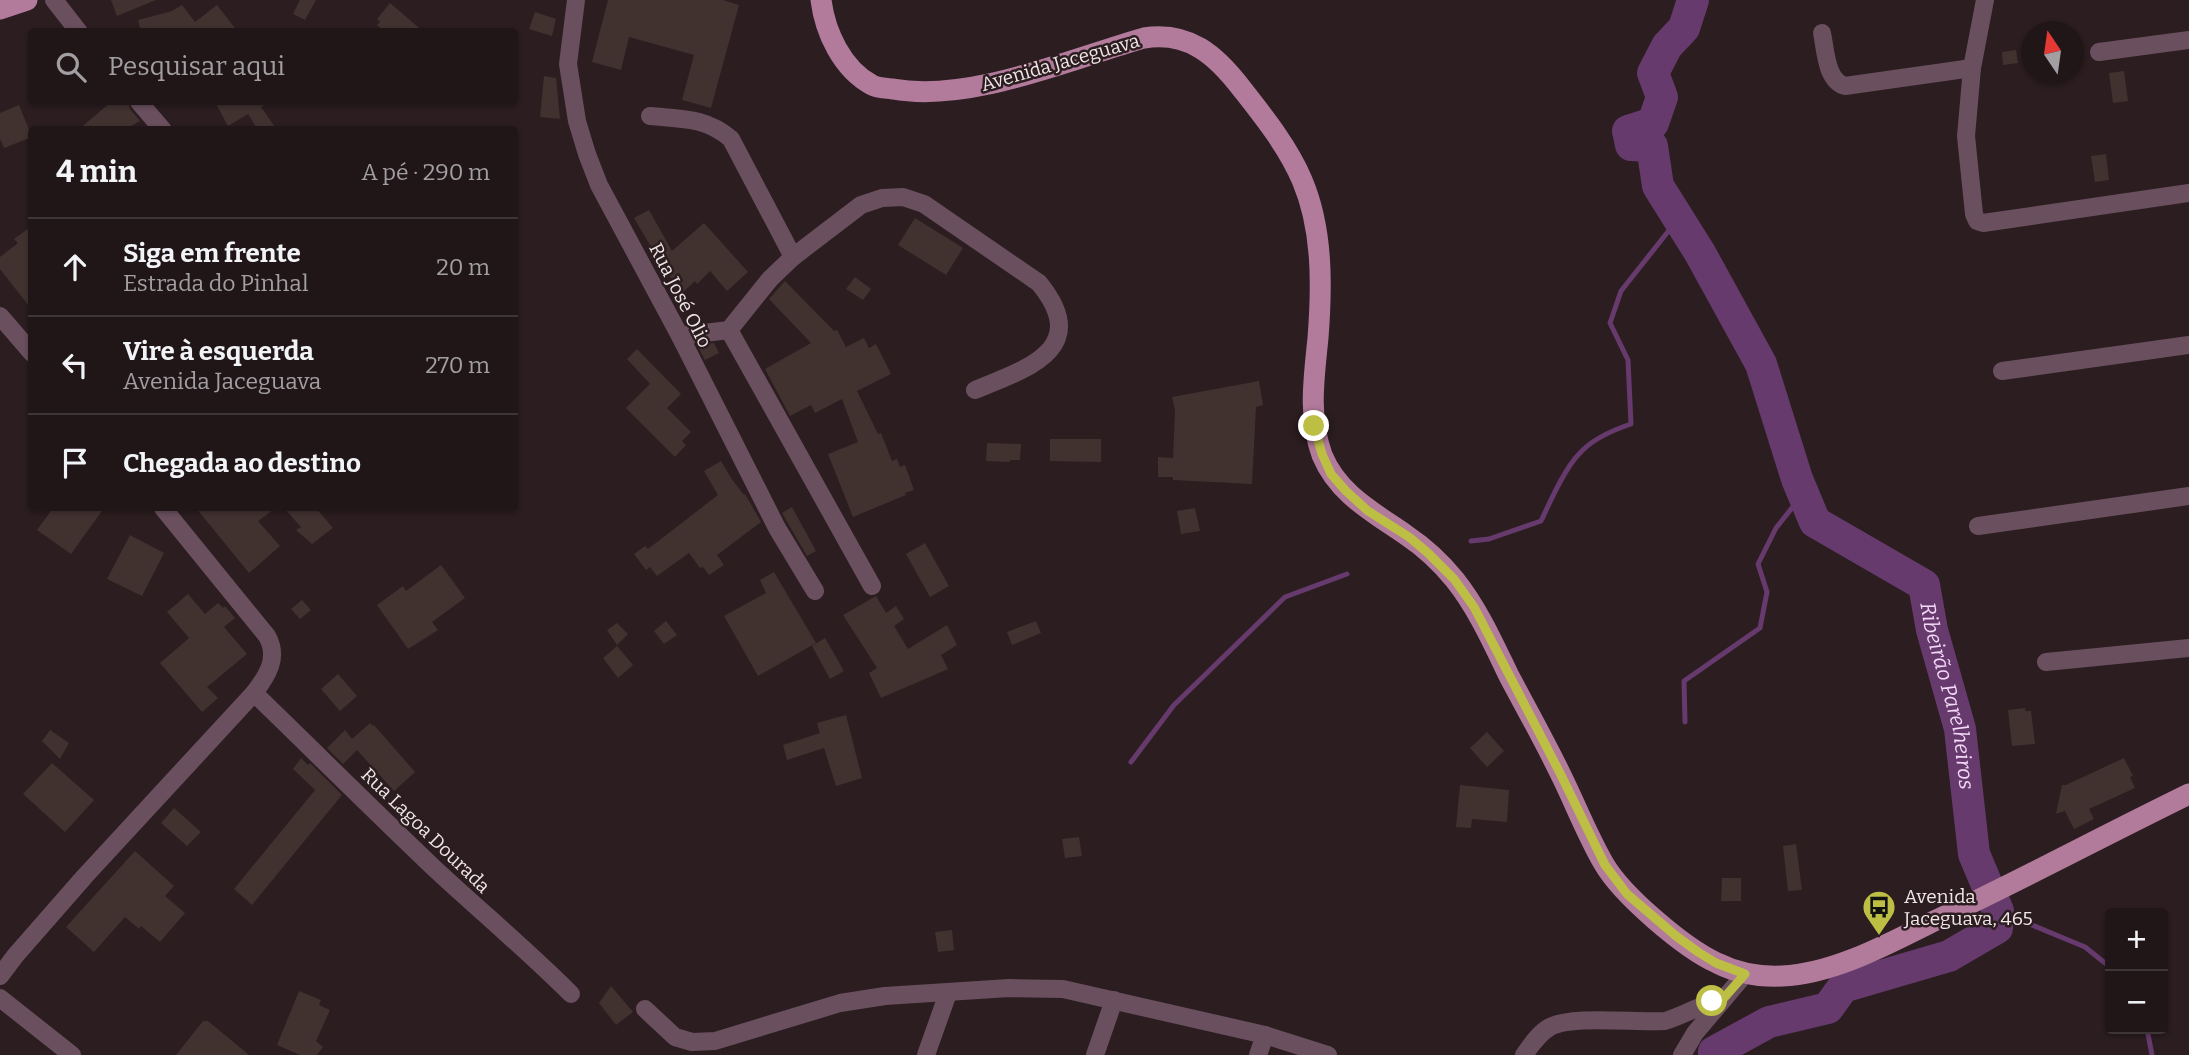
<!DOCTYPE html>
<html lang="pt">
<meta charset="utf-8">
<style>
:root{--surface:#201618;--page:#2d2325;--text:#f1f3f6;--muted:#a29fa2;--line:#3d3537}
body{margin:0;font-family:Bitter,serif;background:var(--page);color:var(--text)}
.controls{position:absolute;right:21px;bottom:21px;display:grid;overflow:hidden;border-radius:7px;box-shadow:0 2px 5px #0004}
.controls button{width:63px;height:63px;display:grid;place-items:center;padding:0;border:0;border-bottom:2px solid var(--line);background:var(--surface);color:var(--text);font:35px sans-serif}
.compass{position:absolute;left:2021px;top:21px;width:63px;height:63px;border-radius:50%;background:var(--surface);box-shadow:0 2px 5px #0004;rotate:347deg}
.stop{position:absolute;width:21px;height:21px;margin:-16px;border:5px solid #bcbf44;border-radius:50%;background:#fff}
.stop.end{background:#bcbf44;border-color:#fff;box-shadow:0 2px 7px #0008}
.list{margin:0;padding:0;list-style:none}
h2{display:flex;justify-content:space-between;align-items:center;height:91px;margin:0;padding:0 28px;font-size:30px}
h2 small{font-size:23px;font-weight:400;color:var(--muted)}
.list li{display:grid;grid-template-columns:46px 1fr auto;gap:21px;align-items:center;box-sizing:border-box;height:98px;padding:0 28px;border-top:2px solid var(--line)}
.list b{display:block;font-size:26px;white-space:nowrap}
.list p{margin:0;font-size:23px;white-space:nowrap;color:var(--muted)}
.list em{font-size:23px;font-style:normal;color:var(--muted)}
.icon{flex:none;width:38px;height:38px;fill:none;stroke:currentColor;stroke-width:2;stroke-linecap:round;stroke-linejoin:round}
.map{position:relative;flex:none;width:2189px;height:1055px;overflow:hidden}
.search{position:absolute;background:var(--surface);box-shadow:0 2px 5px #0004;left:28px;top:28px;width:490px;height:77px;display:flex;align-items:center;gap:18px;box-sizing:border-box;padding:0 24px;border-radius:7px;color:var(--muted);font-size:26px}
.panel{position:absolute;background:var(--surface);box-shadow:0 2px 5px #0004;left:28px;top:126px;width:490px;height:385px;border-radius:7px}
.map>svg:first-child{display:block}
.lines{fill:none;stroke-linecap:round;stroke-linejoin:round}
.stream{stroke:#663a6c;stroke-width:5}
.river{stroke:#663a6c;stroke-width:32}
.building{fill:#413230}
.minor{stroke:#6a4f5e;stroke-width:18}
.major{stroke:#b27a9b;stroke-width:21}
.route{stroke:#bcbf44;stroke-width:9}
.labels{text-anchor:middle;stroke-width:5;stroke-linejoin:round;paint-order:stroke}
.street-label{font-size:19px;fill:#f0e6e7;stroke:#2b1d20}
.poi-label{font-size:19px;fill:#f0e6e7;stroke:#2b1d20;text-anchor:start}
.water-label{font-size:21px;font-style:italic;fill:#f4d9f8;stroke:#2b1d20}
</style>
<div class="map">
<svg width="2189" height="1055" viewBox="0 0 2189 1055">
<rect width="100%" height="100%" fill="#2b1d20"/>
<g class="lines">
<g class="stream">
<path d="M1471,541L1489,539L1541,521C1550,502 1565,468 1579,454C1592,439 1613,430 1631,424L1628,360L1610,323L1621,291L1678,219"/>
<polyline points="1685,722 1684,681 1760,628 1767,592 1758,564 1776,528 1803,494"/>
<polyline points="1131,762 1174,705 1285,597 1347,574"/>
<polyline points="1998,911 2085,947 2110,967"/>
<polyline points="2147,1029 2152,1055"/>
</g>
<path class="river" id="s1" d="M1693,0L1684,28L1667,46L1653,73L1662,97L1653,123L1628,131L1631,145L1652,146L1658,186L1700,253L1761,364L1797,479L1815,522L1924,585L1932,630L1960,729L1974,854L1998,911L1997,928L1949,956L1843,987L1828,1008L1769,1022L1714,1052V1055"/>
</g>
<g class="building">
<polygon points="111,0 156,0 117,16"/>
<polygon points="300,0 316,0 305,20 293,14"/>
<polygon points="608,0 723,0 739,5 711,108 682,100 694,55 629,37 621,70 592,62"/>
<polygon points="390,3 424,32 385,32 377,25 380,22 377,19"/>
<polygon points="182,5 195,22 217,5 238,32 141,32 138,20 172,11"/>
<polygon points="535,12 556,19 552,36 529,29"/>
<polygon points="2016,50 2018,63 2003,65 2002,52"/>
<polygon points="2124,71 2128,101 2113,103 2109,73"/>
<polygon points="544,76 556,78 560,119 540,117"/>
<polygon points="111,102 128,102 130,109 140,121 124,130 78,130"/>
<polygon points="215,102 271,102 261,107 277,130 258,130 248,114 228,126"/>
<polygon points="19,105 32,137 4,148 0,139 0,113"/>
<polygon points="2106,154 2109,180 2095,182 2091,156"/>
<polygon points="649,210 672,251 704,223 748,272 727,291 710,271 697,284 695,281 683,292 666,272 634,218"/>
<polygon points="915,218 963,248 946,275 898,245"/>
<polygon points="32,226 32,310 0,269 0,257 18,243 14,239"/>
<polygon points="855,277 871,289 863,300 846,289"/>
<polygon points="785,281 834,331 837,330 846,347 864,338 869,348 876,344 891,374 857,391 878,434 881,433 892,461 897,459 900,467 905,465 914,490 905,493 906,495 853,517 828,454 858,442 842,399 815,413 811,405 790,416 765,369 811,343 769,299"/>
<polygon points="714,343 719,353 705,360 697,345"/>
<polygon points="637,349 681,394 667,408 691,432 682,441 686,445 675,457 626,408 650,384 627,359"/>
<polygon points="1259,381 1263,405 1256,407 1252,484 1173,480 1173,477 1158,477 1158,457 1173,458 1175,410 1172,397"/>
<polygon points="1050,439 1101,439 1101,462 1050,461"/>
<polygon points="987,443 1021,444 1020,460 1010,460 1010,462 986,461"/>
<polygon points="721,461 731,478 744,495 745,494 761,522 717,555 724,565 709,575 703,567 700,568 689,553 657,576 650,567 646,570 634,554 645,546 648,549 718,495 704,471"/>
<polygon points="792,507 816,551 807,556 782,513"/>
<polygon points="53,508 104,508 71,554 37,530"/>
<polygon points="196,508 276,508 258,521 280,546 249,573"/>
<polygon points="284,508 316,508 333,528 312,544 296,530 301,527"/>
<polygon points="1195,508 1200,531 1181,534 1177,511"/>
<polygon points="130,535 164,553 142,596 107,579"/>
<polygon points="925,543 949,586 930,597 906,554"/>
<polygon points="441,565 465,598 432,622 438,630 408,649 377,605 403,586 406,591"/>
<polygon points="774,572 816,643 758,676 724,616 766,593 760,580"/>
<polygon points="188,594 205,614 218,603 223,608 225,606 235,618 224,627 247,654 207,687 218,698 202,712 160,663 189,638 167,612"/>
<polygon points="876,596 886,613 896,606 904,619 894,626 908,649 947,625 957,645 941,655 948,669 881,698 869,673 877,668 843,615"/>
<polygon points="302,600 311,610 300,619 291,609"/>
<polygon points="666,621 677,635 664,644 654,631"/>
<polygon points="1036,621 1041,633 1012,645 1007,632"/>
<polygon points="617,623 628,634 617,645 607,630"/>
<polygon points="825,638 844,671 830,679 812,646"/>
<polygon points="617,646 633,665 618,678 603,658"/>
<polygon points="338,674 357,696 340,711 321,689"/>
<polygon points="2025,708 2025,711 2031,711 2035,744 2012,746 2008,710"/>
<polygon points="846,715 862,778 836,786 824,748 787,760 783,745 820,733 817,723"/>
<polygon points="370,723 373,726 374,725 415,772 394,791 357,750 343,764 327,748 345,730 352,739"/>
<polygon points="50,730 69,743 60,759 42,741"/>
<polygon points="1487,732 1504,751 1487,767 1470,748"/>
<polygon points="301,758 308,765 310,763 342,795 252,905 234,889 315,790 293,769"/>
<polygon points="2124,758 2133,776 2130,777 2135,788 2089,809 2094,819 2074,829 2065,811 2056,814 2062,785 2066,785"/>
<polygon points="52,763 94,800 65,832 23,794"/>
<polygon points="1460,785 1509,790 1507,822 1472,819 1471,828 1456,827"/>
<polygon points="174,808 201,832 187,846 161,823"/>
<polygon points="1079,837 1082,856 1065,858 1062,839"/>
<polygon points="1796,844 1802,890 1788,891 1783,846"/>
<polygon points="135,851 174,886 165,896 185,913 160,942 141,926 139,929 125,917 94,952 66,927"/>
<polygon points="1722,878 1741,878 1741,901 1721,901"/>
<polygon points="952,930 954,950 938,952 935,932"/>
<polygon points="611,986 633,1012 616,1025 599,1003"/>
<polygon points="299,991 321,1000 319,1005 330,1010 316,1041 323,1047 317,1055 300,1055 277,1045"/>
<polygon points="203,1021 208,1021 249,1055 176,1055"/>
</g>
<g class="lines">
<g class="minor">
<polyline points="54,0 79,32"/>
<polyline points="576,0 568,64 577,121 587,154 599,185 680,336 777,528 815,591"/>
<polyline points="1985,0 1972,68 1966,136 1974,214 1977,221 1983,223 2189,193"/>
<path d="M1822,33C1826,52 1826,80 1845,86L1972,68"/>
<polyline points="2099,52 2189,40"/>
<polyline points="139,102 163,130"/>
<path d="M650,116C681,119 706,117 731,139L793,257"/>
<polyline points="0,316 32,353"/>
<polyline points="729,330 872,586"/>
<path d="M680,336L729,330L770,279L793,257L861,205L882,198L903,197L924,204L1039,283C1093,349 1026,369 975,390"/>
<polyline points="2002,371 2189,345"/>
<polyline points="1978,526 2189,496"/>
<polyline points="2046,662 2189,648"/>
<path d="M254,693C314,751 373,810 434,868C479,910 527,950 571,994"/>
<path d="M0,976L15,956L85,876L254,693C268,675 279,657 267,636L163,508"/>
<polyline points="0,998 72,1055"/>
<polyline points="645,1009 675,1037 692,1042 715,1041 840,1003 885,996 1009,988 1063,989 1265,1035 1328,1055"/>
<polyline points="926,1055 948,993"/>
<polyline points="1095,1055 1114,1000"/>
<polyline points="1258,1055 1265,1035"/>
<path d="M1524,1055C1531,1045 1539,1033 1550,1027C1572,1015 1637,1023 1665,1021C1685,1015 1703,1003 1723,999"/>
<polyline points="1682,1055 1695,1033 1745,974"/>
</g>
<g class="major">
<path d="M821,0C825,32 842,69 872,85C877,88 886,88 893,89C969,103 1070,59 1144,38C1189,31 1216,55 1242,89C1264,117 1288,147 1302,180C1323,229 1322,286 1318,338C1314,378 1308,416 1322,455C1338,494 1373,512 1406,535C1424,547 1442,564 1455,580C1478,609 1493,643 1509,676C1526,708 1544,740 1560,773C1575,803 1587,835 1604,864C1622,895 1684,948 1717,963C1737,973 1760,977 1782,976C1833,974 1888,944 1932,922C2019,881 2103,836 2189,794"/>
<polyline points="0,9 27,0"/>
</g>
</g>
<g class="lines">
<polyline class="route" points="1314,426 1322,454 1331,474 1346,491 1368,511 1409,537 1428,553 1454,579 1474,607 1560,773 1605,865 1627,894 1676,936 1698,952 1716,963 1745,974 1723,999 1712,1001"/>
</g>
<defs>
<symbol id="bus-pin" viewBox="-11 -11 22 30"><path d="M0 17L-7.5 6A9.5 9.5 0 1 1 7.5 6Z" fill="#bcbf44" stroke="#2b1d20"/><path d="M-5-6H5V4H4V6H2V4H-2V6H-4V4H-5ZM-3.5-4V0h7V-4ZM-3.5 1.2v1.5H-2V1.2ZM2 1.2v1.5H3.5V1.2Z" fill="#111"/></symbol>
</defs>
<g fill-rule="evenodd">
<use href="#bus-pin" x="1860" y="888" width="38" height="52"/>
</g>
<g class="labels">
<g class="street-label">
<text transform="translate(1060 62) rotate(-16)" y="7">Avenida Jaceguava</text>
<text transform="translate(681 295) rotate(63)" y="7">Rua José Olio</text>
<text transform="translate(426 830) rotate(44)" y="7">Rua Lagoa Dourada</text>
</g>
<g class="poi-label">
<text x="1904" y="903">Avenida<tspan x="1904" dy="22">Jaceguava, 465</tspan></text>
</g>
<g class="water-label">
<text dy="7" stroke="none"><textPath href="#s1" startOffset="852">Ribeirão Parelheiros</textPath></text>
</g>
</g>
</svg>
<div class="controls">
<button>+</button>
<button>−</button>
</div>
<svg class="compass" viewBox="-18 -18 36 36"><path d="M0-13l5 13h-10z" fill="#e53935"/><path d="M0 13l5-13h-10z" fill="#a29fa2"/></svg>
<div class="stop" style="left:1712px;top:1001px"></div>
<div class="stop end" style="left:1314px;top:426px"></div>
<div class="search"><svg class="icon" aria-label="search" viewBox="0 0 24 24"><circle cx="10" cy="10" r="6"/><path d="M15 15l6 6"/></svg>Pesquisar aqui</div>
<section class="panel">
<h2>4 min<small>A pé · 290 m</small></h2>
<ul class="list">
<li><svg class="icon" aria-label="ahead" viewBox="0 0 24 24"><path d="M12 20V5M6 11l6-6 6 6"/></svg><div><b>Siga em frente</b><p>Estrada do Pinhal</p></div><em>20 m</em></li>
<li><svg class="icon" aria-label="left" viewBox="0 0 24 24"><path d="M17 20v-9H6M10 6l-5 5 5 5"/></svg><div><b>Vire à esquerda</b><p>Avenida Jaceguava</p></div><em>270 m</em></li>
<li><svg class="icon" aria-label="arrive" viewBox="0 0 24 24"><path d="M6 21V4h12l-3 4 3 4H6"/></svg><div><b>Chegada ao destino</b></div></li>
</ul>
</section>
</div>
